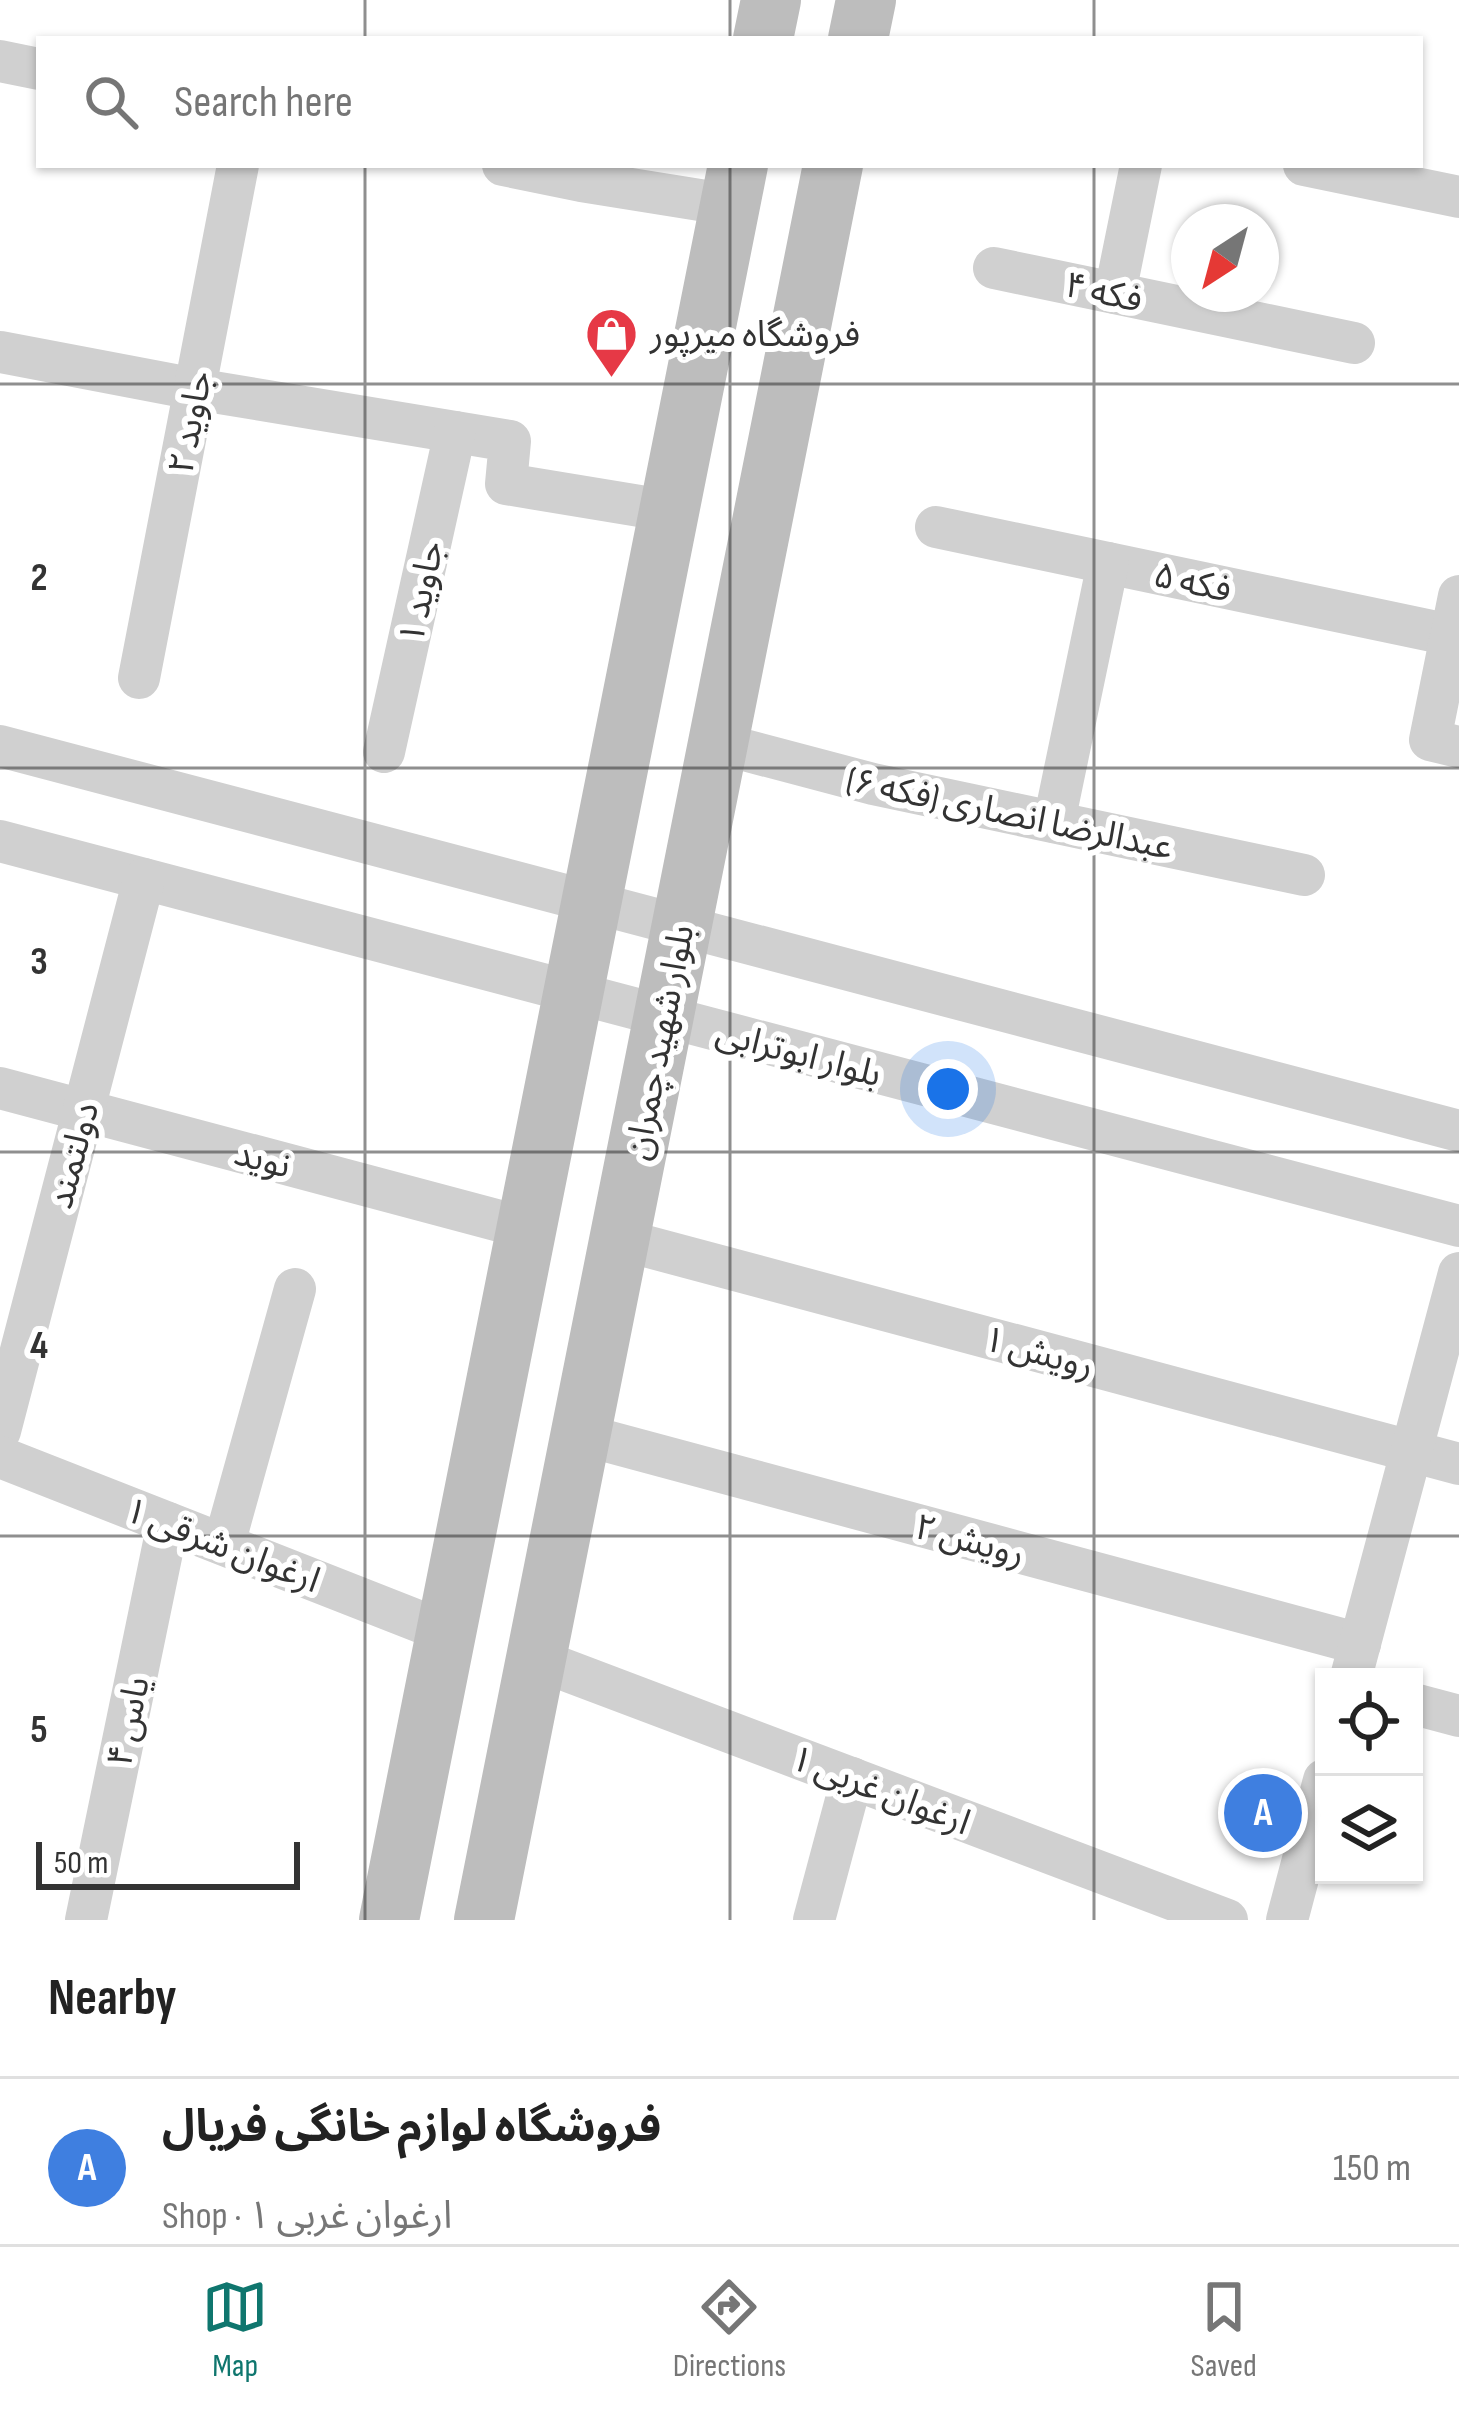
<!DOCTYPE html>
<meta charset="utf-8">
<style>
:root{--surface:#fff;--page:#f2f2f2;--text:#222;--muted:#767676;--line:#e0e0e0;--accent:#0f766e}
body{margin:0;font-family:"Sofia Sans Condensed","Noto Sans Arabic",sans-serif;background:var(--page);color:var(--text)}
.controls{position:absolute;right:36px;bottom:36px;display:grid;overflow:hidden;border-radius:0px;box-shadow:0 3px 9px #0004}
.controls button{width:108px;height:108px;display:grid;place-items:center;padding:0;border:0;border-bottom:3px solid var(--line);background:var(--surface);color:var(--text);font:60px sans-serif}
.compass{position:absolute;left:1171px;top:204px;width:108px;height:108px;border-radius:50%;background:var(--surface);box-shadow:0 3px 9px #0004;rotate:216deg}
.scale{position:absolute;left:36px;bottom:30px;width:264px;box-sizing:border-box;padding-left:12px;border:6px solid #333;border-top:0;font-size:33px;line-height:42px;white-space:nowrap;color:#333;-webkit-text-stroke:9px #fff;paint-order:stroke}
.you{position:absolute;left:948px;top:1089px;width:42px;height:42px;margin:-30px;border:9px solid #fff;border-radius:50%;background:#1a73e8;box-shadow:0 0 0 18px #1a73e833}
.badge{display:grid;place-items:center;width:78px;height:78px;border-radius:50%;background:var(--accent);color:#fff;font-size:39px;font-weight:700}
.pin{position:absolute;translate:-50% -50%;border:6px solid #fff;box-shadow:0 3px 12px #0006}
.list{margin:0;padding:0;list-style:none}
h2{display:flex;justify-content:space-between;align-items:center;height:156px;margin:0;padding:0 48px;font-size:51px}
h2 small{font-size:39px;font-weight:400;color:var(--muted)}
.list li{display:grid;grid-template-columns:78px 1fr auto;gap:36px;align-items:center;box-sizing:border-box;height:168px;padding:0 48px;border-top:3px solid var(--line)}
.list b{display:block;font-size:45px;white-space:nowrap}
.list p{margin:0;font-size:39px;white-space:nowrap;color:var(--muted)}
.list em{font-size:39px;font-style:normal;color:var(--muted)}
.icon{flex:none;width:66px;height:66px;fill:none;stroke:currentColor;stroke-width:2;stroke-linecap:round;stroke-linejoin:round}
.map{position:relative;flex:none;width:1459px;height:1920px;overflow:hidden}
.search{position:absolute;background:var(--surface);box-shadow:0 3px 9px #0004;left:36px;right:36px;top:36px;height:132px;display:flex;align-items:center;gap:30px;box-sizing:border-box;padding:0 42px;border-radius:0px;color:var(--muted);font-size:45px}
.sheet{height:324px;background:var(--surface)}
nav{display:flex;justify-content:space-around;align-items:center;box-sizing:border-box;height:168px;border-top:3px solid var(--line);background:var(--surface);font-size:33px;color:var(--muted)}
nav a{display:grid;justify-items:center;gap:6px}
nav .on{color:var(--accent)}
.map>svg:first-child{display:block}
.lines{fill:none;stroke-linecap:round;stroke-linejoin:round}
.minor{stroke:#d0d0d0;stroke-width:42}
.secondary{stroke:#bdbdbd;stroke-width:60}
.grid{fill:none;stroke:#333;stroke-width:3;stroke-opacity:0.55}
.labels{text-anchor:middle;stroke-width:12;stroke-linejoin:round;paint-order:stroke}
.street-label{font-size:36px;fill:#333;stroke:#fff}
.poi-label{font-size:36px;fill:#333;stroke:#fff;text-anchor:start}
.grid-label{font-size:39px;text-anchor:middle;font-weight:bold;fill:#333;stroke:#fff;stroke-width:12;stroke-linejoin:round;paint-order:stroke}
</style>
<div class="map">
<svg width="1459" height="1920" viewBox="0 0 1459 1920">
<rect width="100%" height="100%" fill="#fff"/>
<g class="lines">
<g class="minor">
<polyline points="0,61 39,69"/>
<polyline points="503,165 581,181 731,205"/>
<polyline points="1304,165 1459,197"/>
<polyline points="994,268 1354,343"/>
<polyline points="1115,293 1141,165"/>
<polyline points="0,352 195,389 510,441 506,484 670,511"/>
<polyline points="936,527 1451,635"/>
<polyline points="1459,596 1430,740 1459,747"/>
<polyline points="139,678 238,165"/>
<polyline points="718,743 873,784 1304,875"/>
<polyline points="0,746 1459,1131"/>
<polyline points="384,752 455,432"/>
<polyline points="1054,822 1108,563"/>
<polyline points="0,841 1459,1226"/>
<polyline points="0,1088 526,1228"/>
<polyline points="619,1239 1459,1464"/>
<polyline points="0,1431 144,879"/>
<polyline points="580,1434 1360,1644"/>
<polyline points="0,1457 446,1632"/>
<polyline points="224,1544 295,1289"/>
<polyline points="536,1659 1227,1920"/>
<polyline points="1351,1677 1459,1273"/>
<polyline points="1414,1704 1459,1716"/>
<polyline points="86,1920 168,1523"/>
<polyline points="814,1920 852,1778"/>
<polyline points="1287,1920 1324,1780"/>
</g>
<g class="secondary">
<polyline points="763,39 771,0"/>
<polyline points="858,39 866,0"/>
<polyline points="389,1920 738,165"/>
<polyline points="484,1920 833,165"/>
</g>
</g>
<path class="grid" d="M365,0V39M730,0V39M1094,0V39M365,165V1920M730,165V1920M1094,165V1920M0,384H1459M0,768H1459M0,1152H1459M0,1536H1459"/>
<defs>
<symbol id="shop-pin" viewBox="-11 -11 22 30"><path d="M0 17L-7.5 6A9.5 9.5 0 1 1 7.5 6Z" fill="#e63946" stroke="#fff"/><path d="M-5-2.5h2.3a2.7 3.5 0 0 1 5.4 0H5L5.5 6h-11ZM-1.5-2.5h3a1.5 2.3 0 0 0-3 0Z" fill="#fff"/></symbol>
</defs>
<g fill-rule="evenodd">
<use href="#shop-pin" x="582" y="304" width="59" height="81"/>
</g>
<g class="labels">
<g class="street-label">
<text transform="translate(1104 291) rotate(12)" y="13">فکه ۴</text>
<text transform="translate(189 422) rotate(-79)" y="13">جاوید ۲</text>
<text transform="translate(1193 581) rotate(12)" y="13">فکه ۵</text>
<text transform="translate(420 592) rotate(-78)" y="13">جاوید ۱</text>
<text transform="translate(1010 812) rotate(12)" y="13">عبدالرضا انصاری (فکه ۶)</text>
<text transform="translate(658 1042) rotate(-79)" y="13">بلوار شهید چمران</text>
<text transform="translate(799 1052) rotate(15)" y="13">بلوار ابوترابی</text>
<text transform="translate(72 1155) rotate(-75)" y="13">دولتمند</text>
<text transform="translate(263 1158) rotate(15)" y="13">نوید</text>
<text transform="translate(1039 1351) rotate(15)" y="13">رویش ۱</text>
<text transform="translate(970 1539) rotate(15)" y="13">رویش ۲</text>
<text transform="translate(223 1544) rotate(21)" y="13">ارغوان شرقی ۱</text>
<text transform="translate(127 1721) rotate(-78)" y="13">یاس ۴</text>
<text transform="translate(881 1789) rotate(21)" y="13">ارغوان غربی ۱</text>
</g>
<g class="poi-label">
<text x="650" y="346">فروشگاه میرپور</text>
</g>
</g>
<g class="grid-label">
<text x="39" y="590">2</text>
<text x="39" y="974">3</text>
<text x="39" y="1358">4</text>
<text x="39" y="1742">5</text>
</g>
</svg>
<div class="controls">
<button><svg class="icon" aria-label="locate" viewBox="0 0 24 24"><circle cx="12" cy="12" r="6"/><path d="M12 2v4M12 18v4M2 12h4M18 12h4"/></svg></button>
<button><svg class="icon" aria-label="layers" viewBox="0 0 24 24"><path d="M12 4l9 5-9 5-9-5zM3 14l9 5 9-5"/></svg></button>
</div>
<svg class="compass" viewBox="-18 -18 36 36"><path d="M0-13l5 13h-10z" fill="#e53935"/><path d="M0 13l5-13h-10z" fill="#767676"/></svg>
<div class="scale">50 m</div>
<div class="you"></div>
<div class="pin badge" style="left:1263px;top:1813px;background:#3f7fe0">A</div>
<div class="search"><svg class="icon" aria-label="search" viewBox="0 0 24 24"><circle cx="10" cy="10" r="6"/><path d="M15 15l6 6"/></svg>Search here</div>
</div>
<section class="sheet">
<h2>Nearby<small></small></h2>
<ul class="list">
<li><span class="badge" style="background:#3f7fe0">A</span><div><b>فروشگاه لوازم خانگی فریال</b><p>Shop · ارغوان غربی ۱</p></div><em>150 m</em></li>
</ul>
</section>
<nav>
<a class="on"><svg class="icon" aria-label="map" viewBox="0 0 24 24"><path d="M3 6l6-2 6 2 6-2v14l-6 2-6-2-6 2zM9 4v14M15 6v14"/></svg>Map</a>
<a><svg class="icon" aria-label="directions" viewBox="0 0 24 24"><path d="M12 3l9 9-9 9-9-9zM9 14v-3h6M13 9l2 2-2 2"/></svg>Directions</a>
<a><svg class="icon" aria-label="saved" viewBox="0 0 24 24"><path d="M7 4h10v16l-5-4-5 4z"/></svg>Saved</a>
</nav>
